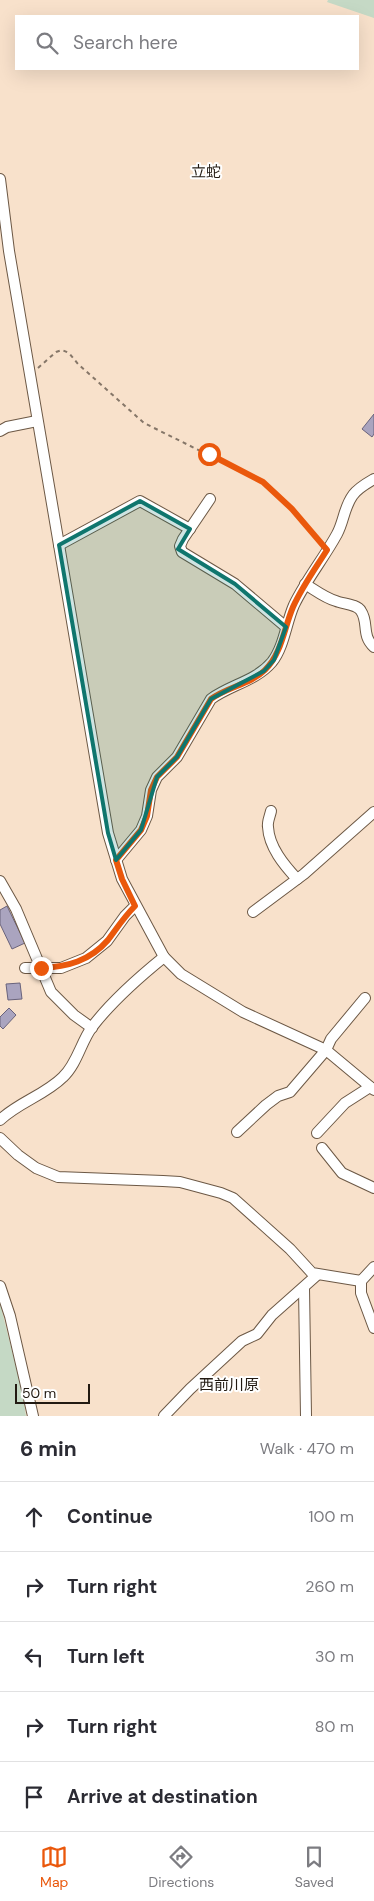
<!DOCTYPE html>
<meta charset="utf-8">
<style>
:root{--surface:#fff;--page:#f2f2f3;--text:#2b2b33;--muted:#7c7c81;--line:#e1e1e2;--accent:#ea580c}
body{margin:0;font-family:"DM Sans","Noto Sans JP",sans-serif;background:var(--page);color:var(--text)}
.scale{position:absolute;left:15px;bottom:12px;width:75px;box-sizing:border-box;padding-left:5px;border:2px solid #221a12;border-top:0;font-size:14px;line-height:18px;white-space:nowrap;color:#221a12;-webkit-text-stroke:4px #fff;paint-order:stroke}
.stop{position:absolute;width:15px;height:15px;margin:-11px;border:4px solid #ea580c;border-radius:50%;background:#fff}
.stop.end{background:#ea580c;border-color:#fff;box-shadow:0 1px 5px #0008}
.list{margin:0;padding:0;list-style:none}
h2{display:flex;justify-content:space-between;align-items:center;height:65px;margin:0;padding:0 20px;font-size:21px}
h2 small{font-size:16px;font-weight:400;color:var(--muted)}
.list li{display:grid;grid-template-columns:32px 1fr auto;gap:15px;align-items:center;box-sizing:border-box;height:70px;padding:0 20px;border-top:1px solid var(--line)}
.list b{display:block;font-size:19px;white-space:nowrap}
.list em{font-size:16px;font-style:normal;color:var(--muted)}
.icon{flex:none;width:28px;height:28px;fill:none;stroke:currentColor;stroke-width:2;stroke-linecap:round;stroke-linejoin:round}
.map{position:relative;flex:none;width:374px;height:1416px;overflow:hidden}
.search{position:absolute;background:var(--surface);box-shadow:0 5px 20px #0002;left:15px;right:15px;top:15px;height:55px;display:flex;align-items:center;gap:12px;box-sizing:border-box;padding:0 18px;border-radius:0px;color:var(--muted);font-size:19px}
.sheet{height:415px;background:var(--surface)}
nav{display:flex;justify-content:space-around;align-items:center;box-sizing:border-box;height:70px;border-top:1px solid var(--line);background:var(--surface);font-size:14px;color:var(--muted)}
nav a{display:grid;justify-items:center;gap:2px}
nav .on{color:var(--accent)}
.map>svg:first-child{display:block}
.green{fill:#c5d9c5}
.building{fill:#aaa4bf;stroke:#69637c}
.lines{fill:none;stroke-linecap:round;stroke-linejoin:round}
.minor-casing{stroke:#6c5845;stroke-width:12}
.path{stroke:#857668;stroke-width:2;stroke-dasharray:4 4;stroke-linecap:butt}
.minor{stroke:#fff;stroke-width:10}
.route{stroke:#ea580c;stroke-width:6}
.marked{fill:#0f766e;fill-opacity:0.2;stroke:#0f766e;stroke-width:4;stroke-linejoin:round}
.labels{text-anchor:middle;stroke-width:4;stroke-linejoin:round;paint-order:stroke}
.neighbourhood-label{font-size:15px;fill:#221a12;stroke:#fff}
</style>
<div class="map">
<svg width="374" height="1416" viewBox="0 0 374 1416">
<rect width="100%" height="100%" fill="#f8e1cb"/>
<g class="green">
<polygon points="328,0 374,0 374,18 327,2"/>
<polygon points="0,1303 23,1395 26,1416 0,1416"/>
</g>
<g class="building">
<polygon points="374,414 374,434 372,437 362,429"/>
<polygon points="7,906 25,943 12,949 0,924 0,910"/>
<polygon points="20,983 22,999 8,1000 6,984"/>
<polygon points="9,1008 16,1015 3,1029 0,1026 0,1017"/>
</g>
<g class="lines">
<defs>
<g id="minor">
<polyline points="0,179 9,251 108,833 122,879 164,957 181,974 243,1012 326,1050 374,1090"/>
<polyline points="0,431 7,427 37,421"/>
<polyline points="210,499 183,539 180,546 182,552 235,584 286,627"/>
<polyline points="59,545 140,501 190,529"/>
<path d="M305,584C315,590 325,598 336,601C343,604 357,604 361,611C369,623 361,635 374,647"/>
<path d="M271,811C270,816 267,822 268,827C269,847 284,865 297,879"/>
<path d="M116,860L141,830L147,816L151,790L157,777L177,757L211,699C230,685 256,681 272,662C284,647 286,623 294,605C306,580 324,558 337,534C344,521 344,507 353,495C358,488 367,483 374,479"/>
<polyline points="0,881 16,909 51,992 74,1015 92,1028"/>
<polyline points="253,912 304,874 374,812"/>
<polyline points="25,968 61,968 86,958 107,941 125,916 135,906"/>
<path d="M0,1120C19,1102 45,1095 63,1077C77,1064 81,1042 92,1027C112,1001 138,978 164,957"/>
<polyline points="237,1132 266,1105 278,1096 290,1092 326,1050 331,1039 365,998"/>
<polyline points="317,1133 345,1103 370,1087"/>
<polyline points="0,1138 18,1155 36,1168 58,1177 163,1181 180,1182 221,1193 233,1198 290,1249 312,1273 361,1281"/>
<polyline points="322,1148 342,1173 374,1188"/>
<polyline points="374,1267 361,1281 361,1293 374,1328"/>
<polyline points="0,1286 10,1316 33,1416"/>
<polyline points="304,1288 306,1416"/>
<polyline points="164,1416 190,1389 242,1341 257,1334 272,1315 317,1275"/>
</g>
</defs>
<use href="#minor" class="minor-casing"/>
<polyline class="path" points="38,368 56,352 62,350 69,353 78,364 144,423 263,482 292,509 320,543"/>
<use href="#minor" class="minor"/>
</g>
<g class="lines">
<path class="route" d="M41,968C67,967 90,961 108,940C117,928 124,917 135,906L122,879L116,860L141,830L147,816L151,790L157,777L177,757L211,699C227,687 251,684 265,670C282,653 284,628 293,607C302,587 315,569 327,550L292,509L263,482L209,454"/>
</g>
<path class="marked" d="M140,501L190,529L178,549L235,584L286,627L274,660L264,671L211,699L177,757L157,777L141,830L116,860L108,833L59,545Z"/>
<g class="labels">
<g class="neighbourhood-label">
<text x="206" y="177">立蛇</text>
<text x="229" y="1390">西前川原</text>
</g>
</g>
</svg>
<div class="scale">50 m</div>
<div class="stop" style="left:209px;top:454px"></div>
<div class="stop end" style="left:41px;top:968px"></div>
<div class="search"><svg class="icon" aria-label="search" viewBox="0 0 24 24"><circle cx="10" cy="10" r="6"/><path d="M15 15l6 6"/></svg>Search here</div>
</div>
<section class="sheet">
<h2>6 min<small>Walk · 470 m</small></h2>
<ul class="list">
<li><svg class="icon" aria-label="ahead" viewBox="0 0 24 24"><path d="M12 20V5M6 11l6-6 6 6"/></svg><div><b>Continue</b></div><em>100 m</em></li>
<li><svg class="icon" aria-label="right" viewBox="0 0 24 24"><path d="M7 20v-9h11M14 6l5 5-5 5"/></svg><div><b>Turn right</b></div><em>260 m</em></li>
<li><svg class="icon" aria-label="left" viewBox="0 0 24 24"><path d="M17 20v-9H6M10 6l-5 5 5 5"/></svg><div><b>Turn left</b></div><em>30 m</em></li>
<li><svg class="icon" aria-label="right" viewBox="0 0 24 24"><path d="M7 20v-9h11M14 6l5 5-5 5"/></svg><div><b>Turn right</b></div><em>80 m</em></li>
<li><svg class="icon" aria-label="arrive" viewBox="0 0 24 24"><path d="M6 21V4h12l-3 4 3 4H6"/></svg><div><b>Arrive at destination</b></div></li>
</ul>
</section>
<nav>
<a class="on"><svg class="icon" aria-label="map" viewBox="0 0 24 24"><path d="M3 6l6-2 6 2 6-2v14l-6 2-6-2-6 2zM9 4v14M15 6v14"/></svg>Map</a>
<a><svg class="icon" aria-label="directions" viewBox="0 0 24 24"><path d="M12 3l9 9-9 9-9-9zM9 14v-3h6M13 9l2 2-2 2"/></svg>Directions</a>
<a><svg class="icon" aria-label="saved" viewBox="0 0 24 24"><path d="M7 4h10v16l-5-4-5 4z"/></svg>Saved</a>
</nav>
